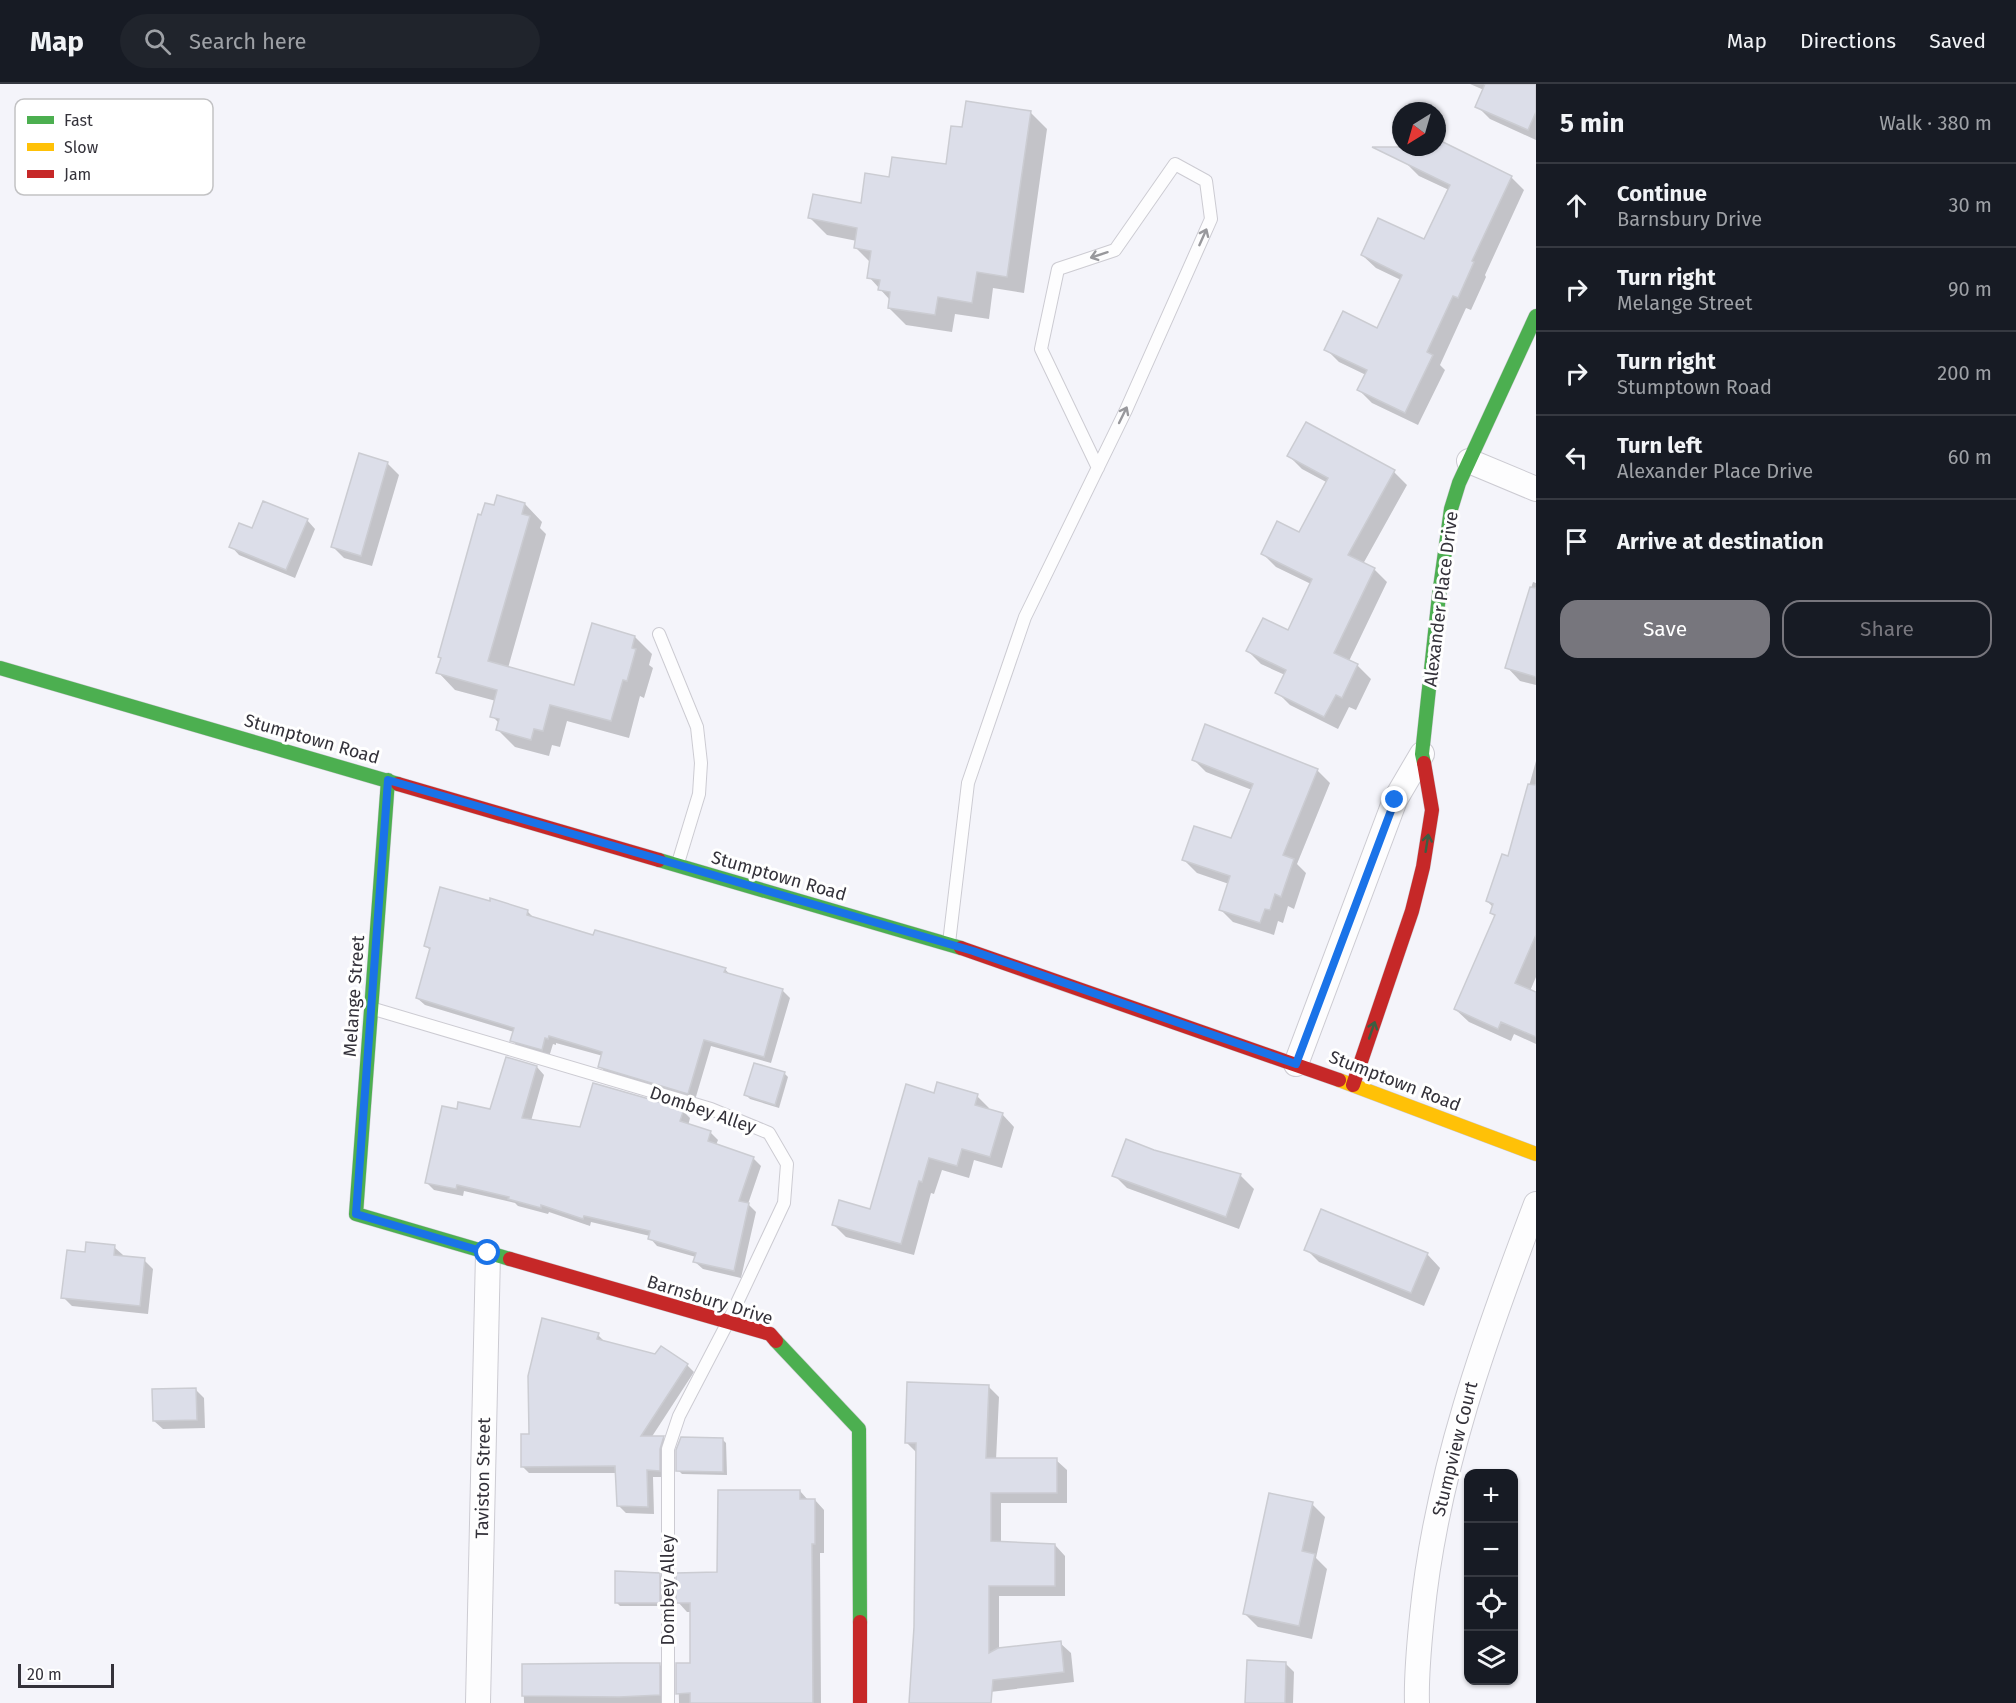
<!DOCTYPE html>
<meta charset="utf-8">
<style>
:root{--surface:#171b24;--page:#20242c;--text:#f1f3f6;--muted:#9ea1a6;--line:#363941;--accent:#77767d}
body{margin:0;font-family:"Fira Sans",sans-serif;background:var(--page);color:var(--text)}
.controls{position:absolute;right:18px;bottom:18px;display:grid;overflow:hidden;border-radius:12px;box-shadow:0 2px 4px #0004}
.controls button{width:54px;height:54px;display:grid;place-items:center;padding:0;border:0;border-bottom:2px solid var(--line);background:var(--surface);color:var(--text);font:30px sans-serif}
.compass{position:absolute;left:1392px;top:18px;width:54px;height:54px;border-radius:50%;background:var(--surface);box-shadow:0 2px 4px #0004;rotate:217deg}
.scale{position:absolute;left:18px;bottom:15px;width:96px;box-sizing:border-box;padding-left:6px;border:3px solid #34323a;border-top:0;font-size:16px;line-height:21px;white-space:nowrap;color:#34323a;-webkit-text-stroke:4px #fff;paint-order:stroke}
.stop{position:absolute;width:18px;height:18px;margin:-14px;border:4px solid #1a73e8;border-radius:50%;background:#fff}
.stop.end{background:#1a73e8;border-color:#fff;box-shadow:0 2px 6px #0008}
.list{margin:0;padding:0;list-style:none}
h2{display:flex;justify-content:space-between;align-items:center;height:78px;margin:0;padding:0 24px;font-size:26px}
h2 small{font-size:20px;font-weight:400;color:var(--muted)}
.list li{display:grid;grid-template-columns:39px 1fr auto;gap:18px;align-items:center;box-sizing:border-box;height:84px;padding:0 24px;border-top:2px solid var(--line)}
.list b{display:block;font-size:22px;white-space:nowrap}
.list p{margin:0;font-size:20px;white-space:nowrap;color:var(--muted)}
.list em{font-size:20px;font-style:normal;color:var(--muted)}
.actions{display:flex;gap:12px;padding:18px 24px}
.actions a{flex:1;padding:14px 0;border:2px solid var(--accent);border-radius:18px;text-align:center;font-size:21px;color:var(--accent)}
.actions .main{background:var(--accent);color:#fff}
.icon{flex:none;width:33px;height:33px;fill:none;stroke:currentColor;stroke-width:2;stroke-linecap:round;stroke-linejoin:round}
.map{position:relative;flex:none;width:1536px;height:1619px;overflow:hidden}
header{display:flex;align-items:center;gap:36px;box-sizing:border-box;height:84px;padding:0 30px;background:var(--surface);border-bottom:2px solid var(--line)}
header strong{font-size:28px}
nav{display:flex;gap:33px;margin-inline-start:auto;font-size:21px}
.search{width:420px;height:54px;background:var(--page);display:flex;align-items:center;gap:15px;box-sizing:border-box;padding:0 21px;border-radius:33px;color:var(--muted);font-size:22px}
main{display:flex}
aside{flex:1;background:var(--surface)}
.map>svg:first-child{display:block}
.shadow{fill:#0003}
.building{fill:#dcdee9;stroke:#cbccd2;stroke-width:1.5}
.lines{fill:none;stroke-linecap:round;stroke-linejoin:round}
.lane-casing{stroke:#cccbd2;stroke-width:14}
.street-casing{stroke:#cccbd2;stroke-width:26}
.fast-casing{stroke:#cccbd2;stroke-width:15}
.slow-casing{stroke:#cccbd2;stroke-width:15}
.jam-casing{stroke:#cccbd2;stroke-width:15}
.lane{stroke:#fdfdfe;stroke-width:12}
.street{stroke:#fdfdfe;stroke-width:24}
.fast{stroke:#4caf50;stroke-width:14}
.slow{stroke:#ffc107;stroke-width:14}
.jam{stroke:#c62828;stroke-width:14}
.oneway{stroke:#98989c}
.oneway2{stroke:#3c5e42}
.route{stroke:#1a73e8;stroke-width:8}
.labels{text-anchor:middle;stroke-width:6;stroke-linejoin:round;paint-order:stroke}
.street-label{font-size:18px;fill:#34323a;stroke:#fff}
.key{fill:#fff;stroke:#c2c2c4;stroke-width:1.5}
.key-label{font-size:16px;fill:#34323a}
</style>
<header>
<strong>Map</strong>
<div class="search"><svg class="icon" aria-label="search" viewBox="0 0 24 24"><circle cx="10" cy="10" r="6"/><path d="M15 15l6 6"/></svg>Search here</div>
<nav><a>Map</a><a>Directions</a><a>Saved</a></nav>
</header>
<main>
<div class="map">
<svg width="1536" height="1619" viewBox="0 0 1536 1619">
<rect width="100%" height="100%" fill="#f4f4fa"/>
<g class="shadow">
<polygon points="1470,0 1536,0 1536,56 1490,35 1477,22 1484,6"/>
<polygon points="1030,28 1047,45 1024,209 993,204 989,235 955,230 952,248 906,241 889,224 890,216 869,193 871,179 856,164 857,157 827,151 810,134 862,120 890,95 947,82 963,45"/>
<polygon points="1437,57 1511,93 1524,106 1485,191 1486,193 1471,226 1466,224 1440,281 1445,286 1418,341 1372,319 1359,306 1366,291 1339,278 1326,265 1378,246 1401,196 1376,184 1362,171 1425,157 1449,106 1419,92 1406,79 1414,63 1437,63"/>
<polygon points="1289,372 1394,388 1407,401 1363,480 1374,485 1387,498 1349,577 1358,582 1371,595 1356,626 1349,623 1338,645 1290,621 1277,608 1285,591 1261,580 1248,567 1289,548 1311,500 1276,483 1263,470 1300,450 1328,399 1302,385"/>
<polygon points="387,379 399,391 372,482 344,474 333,463"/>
<polygon points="498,413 525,420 542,438 540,444 546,450 508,584 575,603 635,553 652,570 649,581 653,584 644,614 640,612 629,654 567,637 560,663 552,661 549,672 515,663 497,645 499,639 492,632 496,617 455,606 438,588 442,575 439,573"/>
<polygon points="307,436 315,445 295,494 239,471 231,462 253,446"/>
<polygon points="1533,498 1536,499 1536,601 1520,597 1507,583"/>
<polygon points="1193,675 1317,686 1330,699 1297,780 1306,789 1294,825 1288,822 1283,839 1278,837 1274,851 1233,838 1220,825 1229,800 1197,789 1184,776 1232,756 1252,706 1206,688"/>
<polygon points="1536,677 1536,893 1530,907 1536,909 1536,960 1514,950 1511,957 1469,938 1455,925 1496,833 1491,829 1493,823 1487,817 1509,774"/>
<polygon points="527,827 535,835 595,853 725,885 731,892 782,906 790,914 771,979 711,962 695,1016 607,990 600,982 603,972 556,959 556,961 553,960 549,973 519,964 512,956 514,948 425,921 417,914 431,867 425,861"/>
<polygon points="537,983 544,991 531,1037 581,1044 683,1027 690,1034 688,1042 710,1048 718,1056 716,1061 753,1074 761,1082 748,1120 756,1128 741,1194 703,1185 695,1178 696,1173 657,1162 650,1154 650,1152 591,1138 590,1142 549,1128 548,1130 518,1122 515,1119 464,1107 463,1112 434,1106 426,1098 458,1027 491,1027"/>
<polygon points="784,989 788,993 779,1024 750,1015 746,1011"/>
<polygon points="935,1011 977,1012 989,1024 988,1026 1002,1030 1014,1043 1002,1084 974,1076 969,1094 942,1086 934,1110 931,1109 914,1171 846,1153 834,1141 871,1127"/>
<polygon points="1154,1067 1241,1092 1254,1105 1239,1145 1127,1104 1114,1091"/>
<polygon points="114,1163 123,1171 123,1174 144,1176 153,1185 148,1230 72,1222 63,1213 86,1169"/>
<polygon points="1306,1165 1427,1170 1440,1184 1424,1222 1319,1178"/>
<polygon points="598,1251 605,1258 687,1281 694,1288 651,1354 663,1354 670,1361 666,1393 653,1393 654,1430 626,1429 619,1422 617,1389 529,1389 522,1382 530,1351"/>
<polygon points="988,1302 999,1313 996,1376 1056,1376 1067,1386 1067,1419 1001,1419 1001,1459 1055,1461 1065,1472 1065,1512 999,1512 999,1565 1060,1559 1071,1569 1074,1598 922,1616 915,1544 917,1369 906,1358"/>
<polygon points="195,1305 204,1314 205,1344 163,1345 154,1337"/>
<polygon points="722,1355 726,1359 727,1391 682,1390 678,1386"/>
<polygon points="800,1407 808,1416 815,1416 824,1426 824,1469 820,1469 821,1619 679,1619 678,1580 692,1580 692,1528 687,1528 678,1518 719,1490"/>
<polygon points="1312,1420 1325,1433 1316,1474 1327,1485 1312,1555 1258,1543 1245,1530"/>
<polygon points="659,1490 663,1494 663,1522 620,1522 616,1518"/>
<polygon points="659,1580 669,1590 669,1619 524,1619 523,1581"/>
<polygon points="1286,1580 1294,1588 1293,1619 1246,1619"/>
</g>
<g class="building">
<polygon points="1485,0 1536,0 1536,28 1528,46 1475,23"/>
<polygon points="966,17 1031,27 1007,193 977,188 972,219 938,213 935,231 888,224 890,208 878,206 880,196 867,194 871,167 854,164 857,144 808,134 813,110 861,119 865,89 889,93 892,73 946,80 951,42 962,43"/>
<polygon points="1437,55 1512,92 1472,177 1474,178 1458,214 1453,212 1427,268 1433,271 1405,329 1357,306 1367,286 1324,266 1343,227 1377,244 1402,191 1361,171 1378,134 1424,155 1450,101 1372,63 1437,63"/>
<polygon points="1306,338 1395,386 1348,471 1375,484 1334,569 1358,580 1342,614 1336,611 1324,633 1275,609 1286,586 1246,567 1263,534 1288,546 1312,495 1261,470 1277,437 1299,448 1328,394 1287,372"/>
<polygon points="359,369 388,378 361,472 331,463"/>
<polygon points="497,411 525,419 522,430 530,432 488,577 574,601 592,539 635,552 632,564 636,565 627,597 623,596 611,637 550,621 543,647 534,645 531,656 496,646 499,635 490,633 497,606 436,589 441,574 438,573 478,430 481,431 485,419 494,421"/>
<polygon points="263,417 308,435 286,486 229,463 239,439 252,444"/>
<polygon points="1530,503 1536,504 1536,593 1505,584"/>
<polygon points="1205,640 1318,685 1283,771 1294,775 1281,813 1275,810 1270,826 1265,825 1260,839 1219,826 1230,792 1182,776 1194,742 1231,754 1253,700 1192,676"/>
<polygon points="1528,700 1536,701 1536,851 1515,899 1536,908 1536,953 1501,938 1498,945 1454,925 1495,831 1490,829 1493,820 1486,817 1502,770 1508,772"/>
<polygon points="440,803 490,817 490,814 528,826 527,831 593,851 595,846 678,870 726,884 724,888 783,905 764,973 704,956 688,1010 598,983 602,968 549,952 548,955 545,954 542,966 510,957 514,944 416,914 430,864 424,862"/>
<polygon points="506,973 537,982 522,1034 580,1043 593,999 684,1025 680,1037 711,1047 708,1057 754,1073 739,1117 749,1119 734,1187 693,1178 696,1169 648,1155 650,1147 584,1132 583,1135 541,1121 541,1124 508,1115 509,1113 457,1101 456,1105 425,1099 442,1022 457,1025 458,1018 490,1025"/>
<polygon points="754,979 785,988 775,1021 744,1011"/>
<polygon points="937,998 978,1010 975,1021 1003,1029 990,1073 962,1065 957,1082 929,1074 922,1098 919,1097 901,1160 832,1141 839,1116 870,1125 906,1000 934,1009"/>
<polygon points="1126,1055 1154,1066 1241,1090 1226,1133 1112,1092"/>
<polygon points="1321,1125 1428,1169 1411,1209 1304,1166"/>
<polygon points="86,1158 115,1161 114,1171 145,1174 140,1222 61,1214 67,1166 85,1168"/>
<polygon points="542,1234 599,1249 597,1255 655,1270 661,1262 688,1280 641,1352 664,1352 660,1365 660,1387 647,1386 648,1423 617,1422 615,1382 521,1383 521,1350 529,1350 528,1292"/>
<polygon points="907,1298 989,1301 986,1374 1057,1374 1057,1409 991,1409 991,1457 1055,1460 1055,1502 989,1502 989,1569 998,1564 1061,1557 1064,1588 993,1596 991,1619 909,1619 914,1543 916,1359 905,1359"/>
<polygon points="196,1304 197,1336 153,1337 152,1305"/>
<polygon points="681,1353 723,1354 723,1388 676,1387 676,1366"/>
<polygon points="718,1406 800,1406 800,1415 815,1415 815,1460 812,1460 813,1619 690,1619 690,1609 676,1610 676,1579 690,1579 690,1519 676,1519 676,1489 717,1488"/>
<polygon points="1269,1409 1313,1418 1302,1467 1315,1470 1299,1542 1243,1530"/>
<polygon points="615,1487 660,1489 660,1519 615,1519"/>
<polygon points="1247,1576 1286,1578 1285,1619 1245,1619"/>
<polygon points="619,1579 660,1579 660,1611 619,1613 522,1612 522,1580"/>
</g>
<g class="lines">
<defs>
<g id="lane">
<polyline points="659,550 697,643 701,679 699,710 678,779"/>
<polyline points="949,859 968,699 1025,533 1126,326 1211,135 1206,97 1175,80 1115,166 1058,185 1041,265 1098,384"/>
<polyline points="374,925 711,1025 769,1049 787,1080 784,1119 728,1238 679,1332 668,1365 668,1619"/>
</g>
<g id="street">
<polyline points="1469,377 1536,405"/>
<polyline points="1296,980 1395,716 1422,670"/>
<polyline points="478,1619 488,1169"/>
<path d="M1417,1619C1416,1590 1419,1562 1422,1532C1436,1389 1485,1254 1536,1120"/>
</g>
<g id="fast">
<polyline points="0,584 398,700"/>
<polyline points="1424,679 1422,670 1439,511 1451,425 1459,399 1536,232"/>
<polyline points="388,696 356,1130 510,1175"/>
<polyline points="659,776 961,864"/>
<polyline points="776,1257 859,1345 860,1538"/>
</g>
<polyline id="slow" points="1339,996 1536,1070"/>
<g id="jam">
<polyline points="398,700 659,776"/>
<polyline points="961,864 1339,996"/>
<polyline points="1353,1001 1412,827 1423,783 1432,726 1424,679"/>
<polyline points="510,1175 770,1250 776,1257"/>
<polyline points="860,1538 860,1619"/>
</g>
</defs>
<use href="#lane" class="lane-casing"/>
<use href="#street" class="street-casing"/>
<use href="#fast" class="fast-casing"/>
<use href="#slow" class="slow-casing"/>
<use href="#jam" class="jam-casing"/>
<use href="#lane" class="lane"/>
<use href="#street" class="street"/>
<use href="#fast" class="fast"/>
<use href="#slow" class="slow"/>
<use href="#jam" class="jam"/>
</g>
<defs><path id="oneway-shaft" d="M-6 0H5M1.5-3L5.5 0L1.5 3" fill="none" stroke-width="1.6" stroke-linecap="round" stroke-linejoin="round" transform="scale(1.5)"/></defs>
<g class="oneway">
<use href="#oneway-shaft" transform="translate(1203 153) rotate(-66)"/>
<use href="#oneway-shaft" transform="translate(1099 171) rotate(162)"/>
<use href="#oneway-shaft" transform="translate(1123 331) rotate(-64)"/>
</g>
<g class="oneway2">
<use href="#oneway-shaft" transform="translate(1427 759) rotate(-81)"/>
<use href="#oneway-shaft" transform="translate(1372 946) rotate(-71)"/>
</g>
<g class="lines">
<polyline class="route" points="488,1169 356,1130 388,696 973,867 1296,980 1395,716"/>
</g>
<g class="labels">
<g class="street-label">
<text transform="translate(1441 515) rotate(-83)" y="6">Alexander Place Drive</text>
<text transform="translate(312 655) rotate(16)" y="6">Stumptown Road</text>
<text transform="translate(779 792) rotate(16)" y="6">Stumptown Road</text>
<text transform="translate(354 912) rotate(-86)" y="6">Melange Street</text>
<text transform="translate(1395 997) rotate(21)" y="6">Stumptown Road</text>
<text transform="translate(703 1026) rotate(19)" y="6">Dombey Alley</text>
<text transform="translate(710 1216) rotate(17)" y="6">Barnsbury Drive</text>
<text transform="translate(1455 1365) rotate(-76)" y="6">Stumpview Court</text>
<text transform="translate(483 1394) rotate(-89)" y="6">Taviston Street</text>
<text transform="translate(668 1506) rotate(-90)" y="6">Dombey Alley</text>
</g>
</g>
<rect x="15" y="15" width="198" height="96" rx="9" class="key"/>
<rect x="27" y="32" width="27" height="8" fill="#4caf50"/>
<rect x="27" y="59" width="27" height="8" fill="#ffc107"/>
<rect x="27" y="86" width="27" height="8" fill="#c62828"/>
<g class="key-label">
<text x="64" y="42">Fast</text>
<text x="64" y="69">Slow</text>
<text x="64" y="96">Jam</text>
</g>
</svg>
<div class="controls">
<button>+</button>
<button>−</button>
<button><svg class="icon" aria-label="locate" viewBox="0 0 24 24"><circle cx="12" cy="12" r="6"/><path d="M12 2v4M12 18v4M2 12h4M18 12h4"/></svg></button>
<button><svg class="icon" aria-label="layers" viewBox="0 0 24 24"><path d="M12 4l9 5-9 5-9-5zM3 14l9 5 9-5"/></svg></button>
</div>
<svg class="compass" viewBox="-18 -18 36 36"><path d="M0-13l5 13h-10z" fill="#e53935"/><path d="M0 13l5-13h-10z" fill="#9ea1a6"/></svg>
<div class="scale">20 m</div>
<div class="stop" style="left:488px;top:1169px"></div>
<div class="stop end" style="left:1395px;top:716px"></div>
</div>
<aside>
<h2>5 min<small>Walk · 380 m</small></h2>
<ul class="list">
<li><svg class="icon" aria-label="ahead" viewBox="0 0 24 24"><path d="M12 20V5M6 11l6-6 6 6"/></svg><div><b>Continue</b><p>Barnsbury Drive</p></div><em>30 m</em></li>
<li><svg class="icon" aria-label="right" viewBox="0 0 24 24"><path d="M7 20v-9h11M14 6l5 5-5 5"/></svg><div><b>Turn right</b><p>Melange Street</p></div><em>90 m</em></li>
<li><svg class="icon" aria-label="right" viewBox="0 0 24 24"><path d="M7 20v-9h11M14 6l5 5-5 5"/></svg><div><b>Turn right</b><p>Stumptown Road</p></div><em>200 m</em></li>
<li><svg class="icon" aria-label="left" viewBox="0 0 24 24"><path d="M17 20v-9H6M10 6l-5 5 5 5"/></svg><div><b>Turn left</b><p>Alexander Place Drive</p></div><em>60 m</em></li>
<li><svg class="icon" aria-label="arrive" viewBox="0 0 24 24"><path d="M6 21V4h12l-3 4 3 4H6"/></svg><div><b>Arrive at destination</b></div></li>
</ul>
<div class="actions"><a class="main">Save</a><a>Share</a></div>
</aside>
</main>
